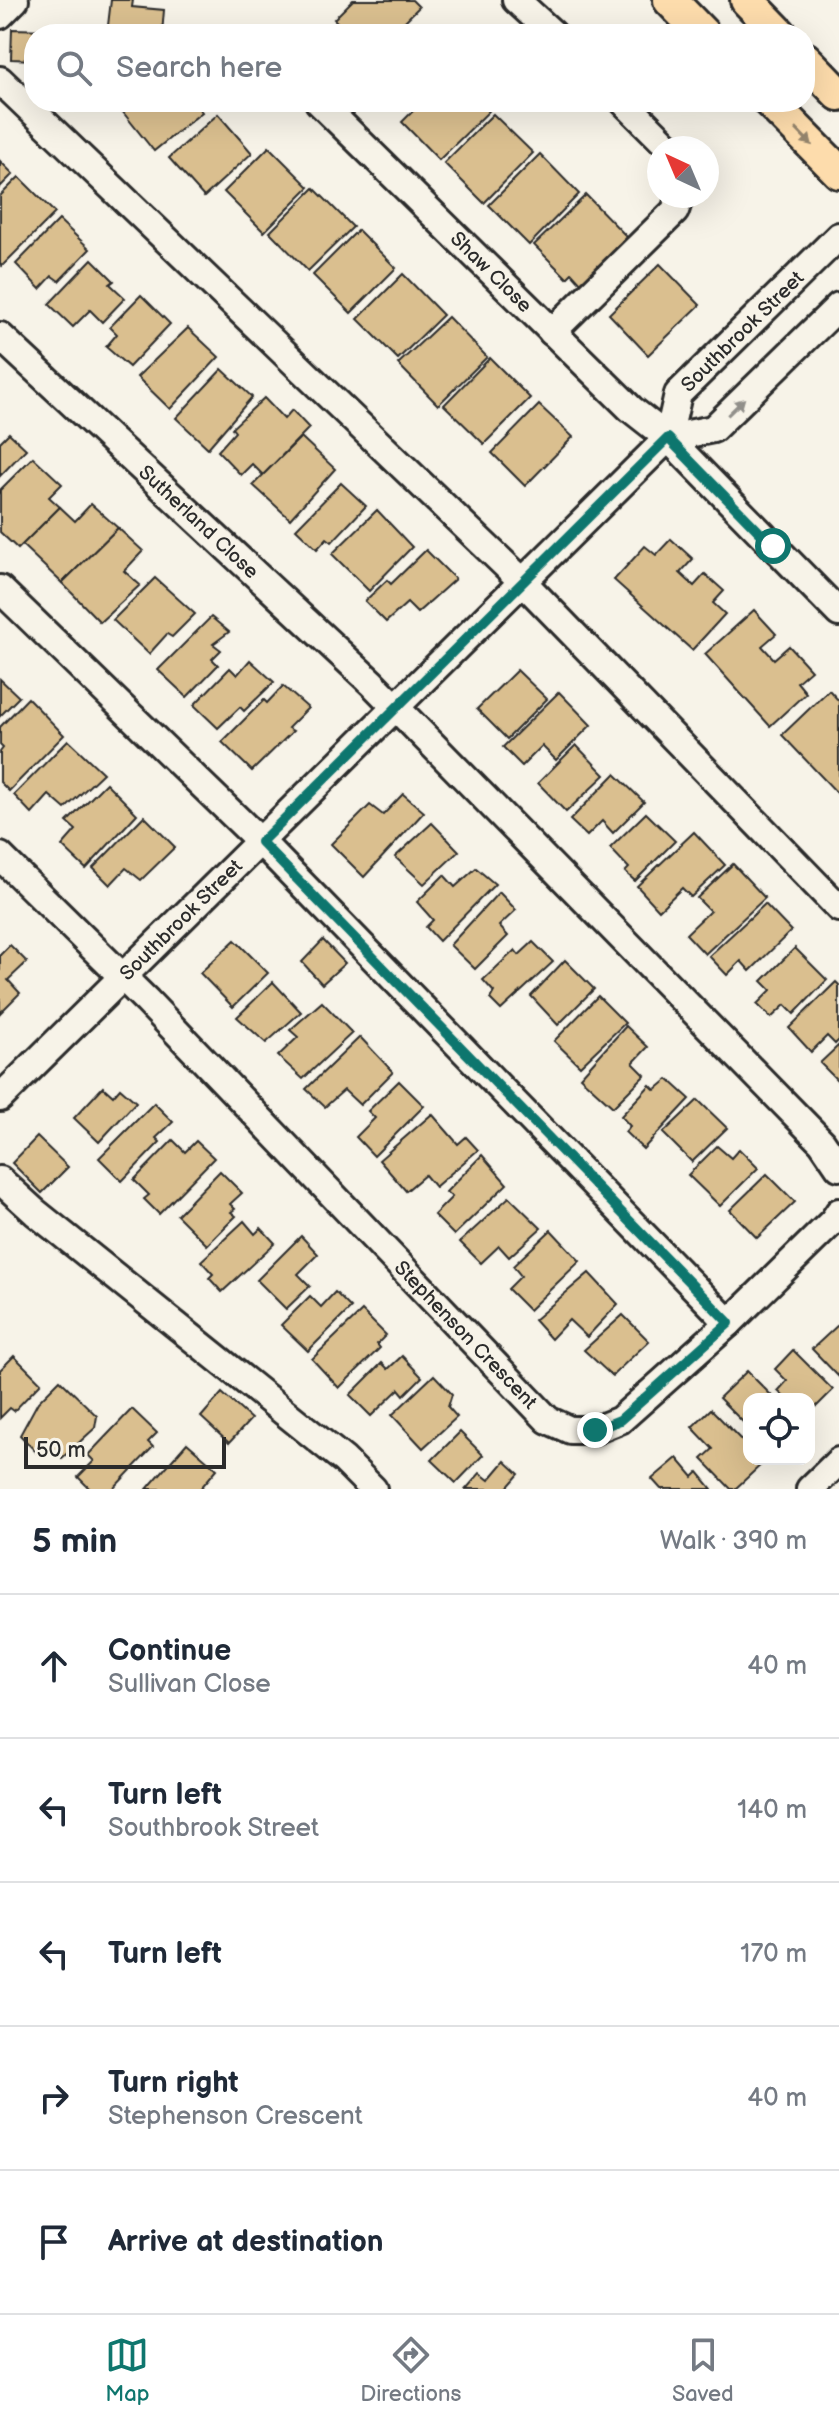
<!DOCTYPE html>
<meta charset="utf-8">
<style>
:root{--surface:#fff;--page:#f6f6f7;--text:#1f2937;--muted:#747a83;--line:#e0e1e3;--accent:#0f766e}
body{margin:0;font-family:"Balsamiq Sans",sans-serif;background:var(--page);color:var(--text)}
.controls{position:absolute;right:24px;bottom:24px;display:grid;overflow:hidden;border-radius:16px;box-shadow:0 8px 32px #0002}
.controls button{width:72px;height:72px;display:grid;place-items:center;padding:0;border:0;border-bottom:2px solid var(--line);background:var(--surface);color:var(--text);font:40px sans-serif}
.compass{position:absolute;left:647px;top:136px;width:72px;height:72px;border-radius:50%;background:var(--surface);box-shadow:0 8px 32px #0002;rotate:316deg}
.scale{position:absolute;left:24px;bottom:20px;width:202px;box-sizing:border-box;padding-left:8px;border:4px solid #2b2b2b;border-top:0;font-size:22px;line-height:28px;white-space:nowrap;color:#2b2b2b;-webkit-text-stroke:6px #f7f3e8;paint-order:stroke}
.stop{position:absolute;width:24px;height:24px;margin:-18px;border:6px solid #0f766e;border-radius:50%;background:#fff}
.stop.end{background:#0f766e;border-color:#fff;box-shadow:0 2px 8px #0008}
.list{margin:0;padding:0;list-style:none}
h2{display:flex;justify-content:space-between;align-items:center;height:104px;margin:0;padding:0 32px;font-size:34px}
h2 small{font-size:26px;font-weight:400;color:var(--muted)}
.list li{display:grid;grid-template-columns:52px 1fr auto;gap:24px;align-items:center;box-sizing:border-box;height:144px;padding:0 32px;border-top:2px solid var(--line)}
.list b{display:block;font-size:30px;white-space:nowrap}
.list p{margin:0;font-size:26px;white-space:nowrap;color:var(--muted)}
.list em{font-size:26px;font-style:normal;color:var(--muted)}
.icon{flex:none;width:44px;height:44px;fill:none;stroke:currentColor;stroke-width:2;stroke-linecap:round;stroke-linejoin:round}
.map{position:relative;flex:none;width:839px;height:1489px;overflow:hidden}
.search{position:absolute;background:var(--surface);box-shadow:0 8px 32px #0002;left:24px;right:24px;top:24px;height:88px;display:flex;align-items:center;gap:20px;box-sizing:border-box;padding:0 28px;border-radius:32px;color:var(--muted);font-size:30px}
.sheet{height:824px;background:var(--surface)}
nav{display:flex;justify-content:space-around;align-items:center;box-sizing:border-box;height:112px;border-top:2px solid var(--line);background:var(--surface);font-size:22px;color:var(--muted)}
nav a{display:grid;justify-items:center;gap:4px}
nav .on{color:var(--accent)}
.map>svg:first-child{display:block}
.building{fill:#dabf8f;stroke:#2b2b2b;stroke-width:2}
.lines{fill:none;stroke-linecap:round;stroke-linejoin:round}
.minor-casing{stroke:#2b2b2b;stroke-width:32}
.major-casing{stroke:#2b2b2b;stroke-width:38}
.minor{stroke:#f7f3e8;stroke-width:26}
.major{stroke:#fddcac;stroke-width:32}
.oneway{fill:#94846c}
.oneway2{fill:#918f8a}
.route{stroke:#0f766e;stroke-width:10}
.labels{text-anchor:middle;stroke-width:7;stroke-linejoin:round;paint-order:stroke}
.street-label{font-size:20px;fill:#2b2b2b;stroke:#f7f3e8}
</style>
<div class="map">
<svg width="839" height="1489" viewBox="0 0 839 1489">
<rect width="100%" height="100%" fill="#f7f3e8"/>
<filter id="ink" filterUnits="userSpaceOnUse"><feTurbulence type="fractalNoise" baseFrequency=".0125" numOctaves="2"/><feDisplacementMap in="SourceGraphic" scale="16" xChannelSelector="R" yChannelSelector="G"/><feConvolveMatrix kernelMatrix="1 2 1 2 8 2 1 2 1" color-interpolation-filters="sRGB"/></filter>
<g filter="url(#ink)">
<g class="building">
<polygon points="111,0 133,0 132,7 164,10 162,34 107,34"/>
<polygon points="353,0 412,0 419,7 392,34 348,34 334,19"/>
<polygon points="12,29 49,30 48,34 34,34 34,60 11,59"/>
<polygon points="134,102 194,102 202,112 154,151 122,111"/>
<polygon points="422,102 481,102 489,111 439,160 402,122"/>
<polygon points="218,114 252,153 204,197 169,158"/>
<polygon points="493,114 533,153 484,203 444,163"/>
<polygon points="269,147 309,187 264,232 224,192"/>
<polygon points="540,154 579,194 529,245 489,205"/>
<polygon points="0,161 13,174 0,187"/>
<polygon points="19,177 55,213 2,266 0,264 0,196"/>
<polygon points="314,188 353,227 308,271 270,232"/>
<polygon points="586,195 628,238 581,283 572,273 567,278 534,245"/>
<polygon points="59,220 90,249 59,281 52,276 40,289 16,264"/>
<polygon points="358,230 396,268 351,313 313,275"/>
<polygon points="92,259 114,281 110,284 125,298 102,322 90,310 73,327 49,304"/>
<polygon points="660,264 700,305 648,355 609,314"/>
<polygon points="403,274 443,315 398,359 358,319"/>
<polygon points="141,295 170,324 129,367 106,347 117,334 110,327"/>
<polygon points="448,317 487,357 438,405 398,364"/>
<polygon points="188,328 219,357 170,409 137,377"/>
<polygon points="490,358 530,398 484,444 444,405"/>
<polygon points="222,369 252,397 208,448 176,418"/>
<polygon points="264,398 284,419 292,410 309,428 263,475 252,464 241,475 218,451 235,432 232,428"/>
<polygon points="539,405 573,437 525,486 492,453"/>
<polygon points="9,433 26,449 0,476 0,442"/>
<polygon points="301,437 335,469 290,519 253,485"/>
<polygon points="33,457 62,484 49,497 60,507 18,549 0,532 0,490"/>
<polygon points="341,483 366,506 332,542 327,538 317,549 296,529"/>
<polygon points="91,504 118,528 62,583 22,545 60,507 75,521"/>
<polygon points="377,510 412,547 369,591 332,554"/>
<polygon points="118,528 143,551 124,571 140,585 100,622 62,583"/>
<polygon points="671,539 693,559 680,573 694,586 705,574 724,591 713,603 725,614 692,650 614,580 645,546 656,555"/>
<polygon points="426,550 455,579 417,613 407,603 386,622 365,601 387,580 391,584"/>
<polygon points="155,578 195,614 172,637 167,634 149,654 113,620"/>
<polygon points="754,610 776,634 762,646 774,659 789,646 811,670 797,682 806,693 770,726 705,654"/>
<polygon points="211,617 229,632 213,644 221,650 212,659 218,665 187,697 158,670"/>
<polygon points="250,660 274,682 244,711 240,707 218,728 194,705 230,668 237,675"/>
<polygon points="517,670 547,699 507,739 477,709"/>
<polygon points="0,679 19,697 0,716"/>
<polygon points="283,686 308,708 288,728 293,731 252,771 222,742 264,700 267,703"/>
<polygon points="829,690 839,701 839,795 782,735"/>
<polygon points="559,692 591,725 556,760 542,746 522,766 503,747"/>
<polygon points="28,698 64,735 9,791 0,782 0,752 3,748 0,745 0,727"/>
<polygon points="68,740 103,773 65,809 49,795 32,814 14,795"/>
<polygon points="576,745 605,775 566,812 538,783"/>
<polygon points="615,774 644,802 613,833 602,821 587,836 570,820"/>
<polygon points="106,783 137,814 86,869 62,846 76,830 67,822"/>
<polygon points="403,794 424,812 364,877 331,844 370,805 383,815"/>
<polygon points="646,813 675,841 635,881 625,872 629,868 610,848"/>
<polygon points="144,816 175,847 141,880 126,868 110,885 93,868"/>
<polygon points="432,823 459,851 424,884 395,857"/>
<polygon points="694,832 725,865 691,897 682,888 659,910 637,886"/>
<polygon points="733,864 765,898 705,954 686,934 710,911 697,898"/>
<polygon points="476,868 495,884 439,941 426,927 433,920 417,902 444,875 455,887"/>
<polygon points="499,892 516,910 499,926 508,936 475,969 450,945"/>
<polygon points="765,904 791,931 750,971 741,961 727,975 709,956"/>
<polygon points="235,940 268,973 233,1007 200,973"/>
<polygon points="323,940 345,963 322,984 302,962"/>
<polygon points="533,942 553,962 501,1010 490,999 494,992 483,980 515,950 519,955"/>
<polygon points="10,945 27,962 8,980 20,993 0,1013 0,955"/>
<polygon points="795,948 827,980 794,1014 785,1005 771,1018 757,1004 771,990 762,981"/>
<polygon points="565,960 594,989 558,1025 531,996"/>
<polygon points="273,982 301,1012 266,1043 237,1017"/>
<polygon points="836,982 839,985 839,1040 835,1044 827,1036 811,1052 789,1028"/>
<polygon points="598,996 625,1023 580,1066 554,1041"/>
<polygon points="322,1002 352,1033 303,1079 278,1056 298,1037 290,1030"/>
<polygon points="626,1026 648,1047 633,1063 645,1075 613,1107 580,1077"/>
<polygon points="360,1037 393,1072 360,1105 344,1090 325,1107 306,1089"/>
<polygon points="839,1045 839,1082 820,1063"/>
<polygon points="668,1079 690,1099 643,1149 625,1132 630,1126 621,1116 650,1085 655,1090"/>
<polygon points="399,1081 424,1106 374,1156 356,1137 375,1118 368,1111"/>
<polygon points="103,1087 113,1096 120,1088 136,1102 99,1142 74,1118"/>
<polygon points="698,1100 727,1128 692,1162 663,1133"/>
<polygon points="154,1103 173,1122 156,1138 160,1142 122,1181 99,1158"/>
<polygon points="432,1114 458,1144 466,1137 478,1150 435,1187 425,1175 406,1191 379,1160"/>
<polygon points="37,1137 68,1167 42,1193 12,1163"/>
<polygon points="173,1140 185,1152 196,1141 214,1158 159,1214 144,1199 149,1195 134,1180"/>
<polygon points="717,1146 731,1158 739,1149 758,1168 720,1206 688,1175"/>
<polygon points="482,1155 507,1184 454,1235 434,1215 452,1197 446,1192"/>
<polygon points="220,1171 242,1193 230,1204 235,1209 231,1212 236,1216 207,1245 177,1215"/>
<polygon points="767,1174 795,1202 757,1238 730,1210"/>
<polygon points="509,1197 541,1228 509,1257 499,1246 481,1263 460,1242"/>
<polygon points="244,1221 255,1234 261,1228 275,1243 222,1292 209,1278 213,1274 201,1261"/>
<polygon points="551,1230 580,1261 529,1310 508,1289 521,1276 513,1266"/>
<polygon points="301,1236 318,1254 298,1274 310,1286 286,1309 257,1280"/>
<polygon points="589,1273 618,1304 587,1337 569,1320 551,1339 534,1320"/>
<polygon points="335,1292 351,1308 308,1351 281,1325 310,1296 321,1307"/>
<polygon points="362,1311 386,1335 377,1344 380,1348 339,1388 312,1359"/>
<polygon points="623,1315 649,1341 612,1376 584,1350"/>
<polygon points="839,1324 839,1377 812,1349"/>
<polygon points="793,1350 833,1390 809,1414 809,1399 786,1399 778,1391 787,1381 775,1369"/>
<polygon points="14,1356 41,1383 14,1411 10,1408 0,1418 0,1370"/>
<polygon points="402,1356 422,1377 404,1395 399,1389 371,1416 350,1395 382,1363 388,1369"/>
<polygon points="747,1371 775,1399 749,1399 749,1428 719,1398"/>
<polygon points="434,1375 452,1394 448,1407 457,1417 423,1448 392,1415"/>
<polygon points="60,1380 97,1416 95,1428 62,1458 50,1445 39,1455 20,1435 38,1402"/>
<polygon points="222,1393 251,1419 229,1443 201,1417"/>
<polygon points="132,1409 157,1433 148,1442 153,1447 113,1489 90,1489 78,1477 94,1461 88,1455"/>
<polygon points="711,1409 749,1448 749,1459 759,1459 763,1463 735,1489 731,1489 702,1459 713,1449 692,1427"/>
<polygon points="460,1432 483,1455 456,1483 432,1460"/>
<polygon points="187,1443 217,1469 200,1489 147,1489"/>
<polygon points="677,1458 693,1477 698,1472 712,1489 661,1489 652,1479"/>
<polygon points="505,1461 519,1474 506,1489 466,1489 480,1473 489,1480"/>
</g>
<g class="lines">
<defs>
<g id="minor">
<polyline points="516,0 553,34"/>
<polyline points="0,15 15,0"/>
<polyline points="0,80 522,581 839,908"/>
<path id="s1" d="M319,102L631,409L668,438L839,613"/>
<polyline points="624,102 670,148"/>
<polyline points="552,332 675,211 680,196"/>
<path id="s2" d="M0,336L372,683L822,1142L839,1167"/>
<polyline points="668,438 713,429 839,306"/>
<polyline points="0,589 261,842 729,1323"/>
<path id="s3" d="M0,856L147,1001L548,1420L570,1430H595L620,1420L729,1323L833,1221L839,1212"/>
<path id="s4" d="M0,1098L668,438L678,394L839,236"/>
<polyline points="0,1180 35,1212 344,1460 373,1489"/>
<polyline points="810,1489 839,1461"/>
</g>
<g id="major">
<polyline points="670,0 703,34"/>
<polyline points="747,0 780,34"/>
<polyline points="805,59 839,94"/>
<polyline points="770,102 839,172"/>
</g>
</defs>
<use href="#minor" class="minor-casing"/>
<use href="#major" class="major-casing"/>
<use href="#minor" class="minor"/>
<use href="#major" class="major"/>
</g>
<defs><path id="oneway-solid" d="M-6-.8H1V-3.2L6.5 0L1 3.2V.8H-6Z" transform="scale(2)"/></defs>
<use class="oneway" href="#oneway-solid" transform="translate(804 137) rotate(46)"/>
<use class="oneway2" href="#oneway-solid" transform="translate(736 407) rotate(-44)"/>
</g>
<g class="lines" filter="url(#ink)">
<polyline class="route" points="595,1430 620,1420 729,1323 261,842 668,438 773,546"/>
</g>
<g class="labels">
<g class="street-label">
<text dy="7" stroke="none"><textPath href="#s1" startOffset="242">Shaw Close</textPath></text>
<text dy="7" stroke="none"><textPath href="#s4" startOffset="1074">Southbrook Street</textPath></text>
<text dy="7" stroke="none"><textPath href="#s2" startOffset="272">Sutherland Close</textPath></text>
<text dy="7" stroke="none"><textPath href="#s4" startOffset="254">Southbrook Street</textPath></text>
<text dy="7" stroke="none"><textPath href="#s3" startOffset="668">Stephenson Crescent</textPath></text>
</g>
</g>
</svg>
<div class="controls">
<button><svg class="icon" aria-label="locate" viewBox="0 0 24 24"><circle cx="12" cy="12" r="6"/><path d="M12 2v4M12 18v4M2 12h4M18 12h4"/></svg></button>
</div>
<svg class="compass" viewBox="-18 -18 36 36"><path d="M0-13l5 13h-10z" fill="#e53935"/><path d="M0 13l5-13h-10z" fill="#747a83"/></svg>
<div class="scale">50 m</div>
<div class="stop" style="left:773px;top:546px"></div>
<div class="stop end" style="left:595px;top:1430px"></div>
<div class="search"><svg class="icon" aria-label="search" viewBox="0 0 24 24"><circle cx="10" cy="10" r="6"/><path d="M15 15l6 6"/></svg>Search here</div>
</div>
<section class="sheet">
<h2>5 min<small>Walk · 390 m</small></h2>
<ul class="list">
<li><svg class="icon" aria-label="ahead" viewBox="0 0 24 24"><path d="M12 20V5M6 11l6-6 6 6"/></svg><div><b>Continue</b><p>Sullivan Close</p></div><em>40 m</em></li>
<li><svg class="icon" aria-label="left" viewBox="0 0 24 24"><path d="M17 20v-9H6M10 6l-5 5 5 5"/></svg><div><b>Turn left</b><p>Southbrook Street</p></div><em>140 m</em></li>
<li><svg class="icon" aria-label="left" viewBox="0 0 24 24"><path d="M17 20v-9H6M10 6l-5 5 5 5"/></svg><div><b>Turn left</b></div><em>170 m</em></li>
<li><svg class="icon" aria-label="right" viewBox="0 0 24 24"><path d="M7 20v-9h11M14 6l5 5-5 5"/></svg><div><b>Turn right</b><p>Stephenson Crescent</p></div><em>40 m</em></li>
<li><svg class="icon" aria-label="arrive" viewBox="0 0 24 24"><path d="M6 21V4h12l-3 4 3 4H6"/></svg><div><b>Arrive at destination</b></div></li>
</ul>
</section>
<nav>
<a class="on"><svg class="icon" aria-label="map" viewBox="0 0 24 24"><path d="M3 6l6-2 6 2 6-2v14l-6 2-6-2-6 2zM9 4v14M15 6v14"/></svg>Map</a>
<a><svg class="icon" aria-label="directions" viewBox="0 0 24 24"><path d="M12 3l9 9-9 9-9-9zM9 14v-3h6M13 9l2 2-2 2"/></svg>Directions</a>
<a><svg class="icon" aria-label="saved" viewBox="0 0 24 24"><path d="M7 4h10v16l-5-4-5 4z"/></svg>Saved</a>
</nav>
